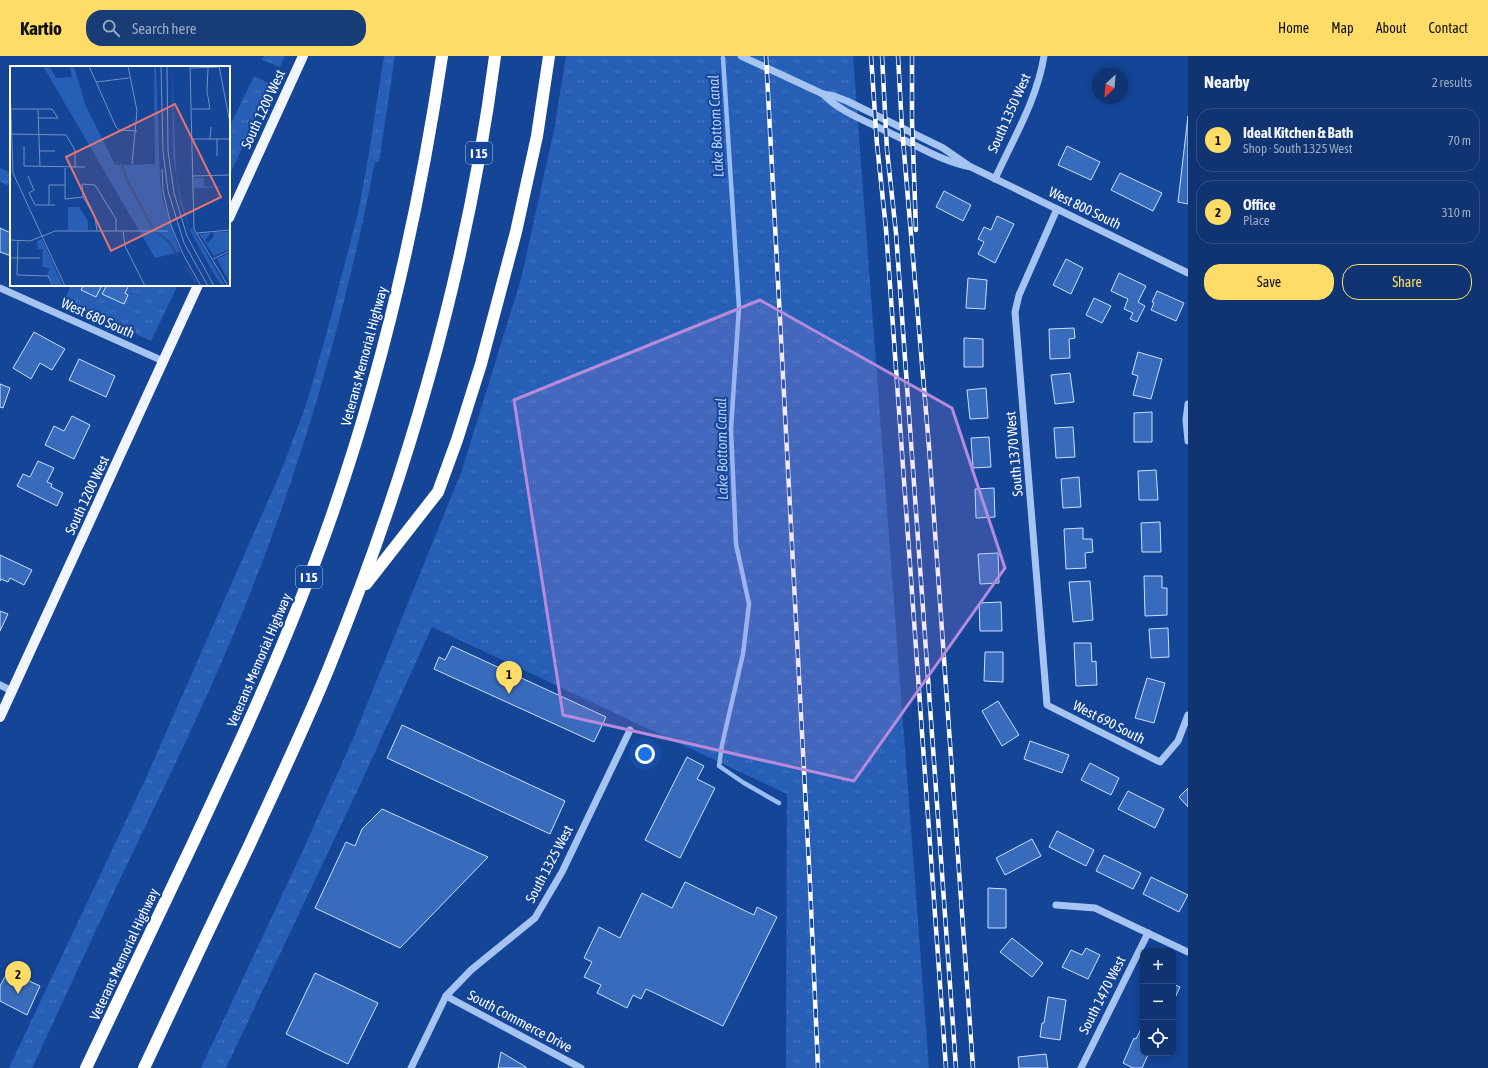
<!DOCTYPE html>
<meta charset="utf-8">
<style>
:root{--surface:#0f3471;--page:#183c76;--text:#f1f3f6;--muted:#9baac3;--line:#2f4f84;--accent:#ffdc67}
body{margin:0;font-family:"Asap Condensed",sans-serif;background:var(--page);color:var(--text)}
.controls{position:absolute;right:12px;bottom:12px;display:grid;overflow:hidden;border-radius:8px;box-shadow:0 2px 10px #0003}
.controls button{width:36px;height:36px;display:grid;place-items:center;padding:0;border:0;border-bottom:1px solid var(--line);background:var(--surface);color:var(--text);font:20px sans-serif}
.compass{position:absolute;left:1092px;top:12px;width:36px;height:36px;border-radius:50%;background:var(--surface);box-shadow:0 2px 10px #0003;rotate:206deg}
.you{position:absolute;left:645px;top:698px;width:14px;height:14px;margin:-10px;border:3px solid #fff;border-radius:50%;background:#1a73e8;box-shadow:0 0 0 6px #1a73e833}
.badge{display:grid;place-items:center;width:26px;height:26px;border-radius:50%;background:var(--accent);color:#111;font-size:13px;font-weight:700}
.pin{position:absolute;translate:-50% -33px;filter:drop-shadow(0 1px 2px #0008)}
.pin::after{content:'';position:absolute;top:21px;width:14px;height:12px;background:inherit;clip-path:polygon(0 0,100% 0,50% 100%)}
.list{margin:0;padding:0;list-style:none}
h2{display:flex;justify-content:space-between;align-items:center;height:52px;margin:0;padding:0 16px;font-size:17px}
h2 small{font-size:13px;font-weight:400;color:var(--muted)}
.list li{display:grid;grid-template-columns:26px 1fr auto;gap:12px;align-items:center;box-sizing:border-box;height:64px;margin:0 8px 8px;padding:0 8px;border:1px solid var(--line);border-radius:16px}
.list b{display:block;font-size:15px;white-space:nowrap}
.list p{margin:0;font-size:13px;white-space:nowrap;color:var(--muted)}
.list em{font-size:13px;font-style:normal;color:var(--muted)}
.actions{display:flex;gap:8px;padding:12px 16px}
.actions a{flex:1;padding:9px 0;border:1px solid var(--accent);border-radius:16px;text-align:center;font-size:14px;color:var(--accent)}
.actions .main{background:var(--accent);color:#111}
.icon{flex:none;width:22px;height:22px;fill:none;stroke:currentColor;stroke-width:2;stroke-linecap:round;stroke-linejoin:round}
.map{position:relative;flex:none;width:1188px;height:1012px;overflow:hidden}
header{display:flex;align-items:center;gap:24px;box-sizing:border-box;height:56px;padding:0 20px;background:var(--accent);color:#111}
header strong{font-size:19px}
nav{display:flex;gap:22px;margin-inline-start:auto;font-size:14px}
.search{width:280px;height:36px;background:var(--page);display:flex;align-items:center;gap:10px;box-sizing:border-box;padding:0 14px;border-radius:16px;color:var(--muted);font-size:15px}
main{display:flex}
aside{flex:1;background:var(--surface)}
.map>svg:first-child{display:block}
.grass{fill:url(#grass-tufts)}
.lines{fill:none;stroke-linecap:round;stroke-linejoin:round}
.stream{stroke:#98bdf5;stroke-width:4.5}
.building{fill:#386bbc;stroke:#cde0fd}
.minor{stroke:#a6c4f2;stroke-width:7}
.major{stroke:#f1f5ff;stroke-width:10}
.highway{stroke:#fff;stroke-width:12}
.rail-casing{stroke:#fff;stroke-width:4.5}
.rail{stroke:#144597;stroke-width:3;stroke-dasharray:9;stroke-linecap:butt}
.marked{fill:#b68bdc;fill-opacity:0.2;stroke:#b68bdc;stroke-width:3;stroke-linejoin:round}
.labels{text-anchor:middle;stroke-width:4;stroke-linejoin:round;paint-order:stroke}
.shield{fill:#144597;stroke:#b8c7e0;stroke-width:1}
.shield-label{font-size:13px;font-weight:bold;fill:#fff}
.street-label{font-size:14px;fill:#fff;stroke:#144597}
.water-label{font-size:15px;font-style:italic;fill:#b2cef9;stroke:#144597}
.inset-river{fill:none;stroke:#2b4e8b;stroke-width:2}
.inset-road{fill:none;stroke:#728fc1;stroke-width:1}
.view{fill:#e47373;fill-opacity:0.15;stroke:#e47373;stroke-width:2}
.inset-edge{fill:none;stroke:#fff;stroke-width:2}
</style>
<header>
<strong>Kartio</strong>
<div class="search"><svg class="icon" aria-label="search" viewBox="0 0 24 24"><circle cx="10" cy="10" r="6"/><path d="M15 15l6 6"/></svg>Search here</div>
<nav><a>Home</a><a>Map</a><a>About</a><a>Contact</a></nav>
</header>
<main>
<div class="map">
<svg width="1188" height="1012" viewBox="0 0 1188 1012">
<defs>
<pattern id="grass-tufts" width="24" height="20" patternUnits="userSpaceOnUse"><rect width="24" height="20" fill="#275eb6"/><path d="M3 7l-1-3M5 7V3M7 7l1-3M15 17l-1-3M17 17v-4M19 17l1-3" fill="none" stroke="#4776c1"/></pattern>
</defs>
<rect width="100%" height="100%" fill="#144597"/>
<g class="grass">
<polygon points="264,0 285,0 280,11 262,4"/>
<path d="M384,0H395L379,106H375C345,260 301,414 241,560C206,646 165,729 125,813C93,879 63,946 32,1012H9L145,724L282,413L306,349L325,283L358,157L368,103Z"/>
<polygon points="566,0 853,0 929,1012 786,1012 787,738 432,571 360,729 226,1012 201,1012 304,792 352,685 462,414 521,223 554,74"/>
<polygon points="254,20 272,29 229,120 229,72"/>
<polygon points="0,112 11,117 11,131 0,126"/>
<polygon points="71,229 178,229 151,285 64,245"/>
</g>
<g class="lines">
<polyline class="stream" points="723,2 739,251 731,373 736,488 749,548 743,598 722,689 719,710 744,727 779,747"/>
</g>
<g class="building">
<polygon points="1188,60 1188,148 1178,146"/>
<polygon points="1067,90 1100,106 1091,124 1058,109"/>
<polygon points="1120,117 1162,137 1153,155 1111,134"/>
<polygon points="944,135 971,149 963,165 936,151"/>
<polygon points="997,160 1014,168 995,207 978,198 984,186 978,183 984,171 991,174"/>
<polygon points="0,172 11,177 11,200 0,196"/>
<polygon points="1066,203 1083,212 1071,238 1053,229"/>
<polygon points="1119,217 1146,230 1138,246 1145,250 1137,266 1130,263 1133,257 1124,253 1128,243 1111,235"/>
<polygon points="968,222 987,224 985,253 966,252"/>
<polygon points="84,229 102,229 96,241 81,234"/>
<polygon points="107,229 129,229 125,237 128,239 124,248 102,238"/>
<polygon points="1157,235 1184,247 1176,265 1151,254 1154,247 1152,246"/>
<polygon points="1094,242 1111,250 1102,267 1086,259"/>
<polygon points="1074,272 1075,282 1069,283 1070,302 1050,303 1049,273"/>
<polygon points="34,276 65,293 52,314 40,307 31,323 13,312"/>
<polygon points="964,282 983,283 983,311 964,311"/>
<polygon points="1138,296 1162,303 1151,343 1133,339 1138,320 1132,318"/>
<polygon points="79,303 115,320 106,341 69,324"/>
<polygon points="1070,317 1074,346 1055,348 1051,319"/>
<polygon points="0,328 10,332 3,352 0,351"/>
<polygon points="986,332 988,362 970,363 967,334"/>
<polygon points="1152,356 1152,386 1134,386 1134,357"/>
<polygon points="72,360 90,369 74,403 45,389 54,370 64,375"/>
<polygon points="1073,371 1075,401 1056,402 1054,372"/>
<polygon points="989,381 991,411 973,412 971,382"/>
<polygon points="38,405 54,412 47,426 52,428 51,431 63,437 57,450 17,430 23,418 30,421"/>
<polygon points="1156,414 1158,444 1139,444 1138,415"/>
<polygon points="1079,421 1081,451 1063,452 1061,423"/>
<polygon points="994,432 995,461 976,462 975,433"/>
<polygon points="1160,466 1161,496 1142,496 1141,467"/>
<polygon points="1083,472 1083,483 1092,483 1093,496 1085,497 1086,512 1066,513 1064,473"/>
<polygon points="998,497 999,527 980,528 978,498"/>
<polygon points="0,499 32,514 24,529 10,522 8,526 1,523 0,525"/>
<polygon points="1144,520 1162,520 1162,532 1167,532 1167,559 1145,560"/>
<polygon points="1090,525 1093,564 1073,566 1069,526"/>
<polygon points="1001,546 1002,575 980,575 979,547"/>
<polygon points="0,555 8,558 0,575"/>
<polygon points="1168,572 1169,601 1151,602 1149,573"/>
<polygon points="1074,587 1091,587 1092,606 1096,605 1097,629 1076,630"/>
<polygon points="452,590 606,661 594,686 434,613 439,601 445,604"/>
<polygon points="985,596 1003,596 1003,626 984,625"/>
<polygon points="1147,622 1165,627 1154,667 1135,662"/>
<polygon points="998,645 1019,679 1002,690 982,655"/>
<polygon points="402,669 565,745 550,778 387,702"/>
<polygon points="1030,685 1069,699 1062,717 1024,703"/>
<polygon points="687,701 704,710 697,723 715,732 680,802 645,784"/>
<polygon points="1090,707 1119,722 1111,739 1081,724"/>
<polygon points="1188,732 1188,751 1179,741"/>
<polygon points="1128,735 1164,753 1155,772 1118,753"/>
<polygon points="382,753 488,801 400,892 315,852 346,786 355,790 362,773"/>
<polygon points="1057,775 1094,794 1086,810 1049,791"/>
<polygon points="1032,783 1041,800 1005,819 996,802"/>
<polygon points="1104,799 1141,817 1133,833 1096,815"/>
<polygon points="1151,821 1188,839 1179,856 1143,838"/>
<polygon points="685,826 754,859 757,851 777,861 723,970 646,933 641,943 633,939 627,952 597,937 601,929 584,921 592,906 584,902 599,871 620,882 642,837 672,852"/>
<polygon points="988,832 1006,833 1006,872 988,872"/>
<polygon points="1012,882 1043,907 1032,921 1000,896"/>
<polygon points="1086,892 1100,899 1088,923 1062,911 1071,894 1082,899"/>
<polygon points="8,915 40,930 27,959 0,945 0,930"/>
<polygon points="315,917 378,947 348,1008 286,978"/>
<polygon points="1173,928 1180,931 1173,946"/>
<polygon points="1048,941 1066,944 1060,984 1040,981 1042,967 1044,967"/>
<polygon points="1142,971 1143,997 1149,997 1142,1012 1133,1012 1123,1007 1134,982 1136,983"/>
<polygon points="501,996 526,1011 526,1012 498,1012"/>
<polygon points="1046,998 1048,1012 1019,1012 1018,1001"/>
</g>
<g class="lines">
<g class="minor">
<polyline points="741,0 823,38 834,40 847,45 943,92 969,110"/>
<path d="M823,38C841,57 869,66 892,78C918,90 943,106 971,111L1188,217"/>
<path d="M995,123C1013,83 1037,44 1044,0"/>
<polyline points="1057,153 1019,239 1015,256 1047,649 1160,706 1178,685 1188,659"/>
<polyline points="0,232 163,305"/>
<polyline points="1188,348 1186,364 1188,385"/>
<polyline points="0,629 12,635"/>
<polyline points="1056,849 1095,852 1188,896"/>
<polyline points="446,940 581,1012"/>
<polyline points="411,1012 446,940 471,914 535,862 562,816 630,674"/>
<polyline points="1081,1012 1148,877"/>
</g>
<g class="major">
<polyline points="229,162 303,0"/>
<polyline points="0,661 198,229"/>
</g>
<g class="highway">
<polyline points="366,528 438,436 457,384 481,308 516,176 537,80 549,0"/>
<path d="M86,1012C122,937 157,862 193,787C235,697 277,607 312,514C375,348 416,175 442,0"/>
<path d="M144,1012C178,939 213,865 248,792C276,731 305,671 330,609C409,415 468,208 495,0"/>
</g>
<defs>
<g id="rail">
<polyline points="766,0 810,828 818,1012"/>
<polyline points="871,0 877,88 886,173 946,1012"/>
<polyline points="882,0 887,94 896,177 956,1012"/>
<polyline points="898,0 902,72 929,391 973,1012"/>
<polyline points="912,0 912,65 916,174"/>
</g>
</defs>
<use href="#rail" class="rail-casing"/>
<use href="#rail" class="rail"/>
</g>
<path class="marked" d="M760,244L952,352L1005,512L854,725L563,659L514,344Z"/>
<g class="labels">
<g class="shield">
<rect x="466" y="86" width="26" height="22" rx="3"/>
<rect x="296" y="510" width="26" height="22" rx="3"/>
</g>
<g class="shield-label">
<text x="479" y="102">I 15</text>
<text x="309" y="526">I 15</text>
</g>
<g class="street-label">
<text transform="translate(263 53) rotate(-65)" y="5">South 1200 West</text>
<text transform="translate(1009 57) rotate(-66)" y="5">South 1350 West</text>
<text transform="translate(1085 152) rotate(26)" y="5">West 800 South</text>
<text transform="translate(98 262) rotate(24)" y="5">West 680 South</text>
<text transform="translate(364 300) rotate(-75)" y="5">Veterans Memorial Highway</text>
<text transform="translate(1014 398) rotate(-95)" y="5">South 1370 West</text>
<text transform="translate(87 439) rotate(-65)" y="5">South 1200 West</text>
<text transform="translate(259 604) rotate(-67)" y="5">Veterans Memorial Highway</text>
<text transform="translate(1109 666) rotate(27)" y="5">West 690 South</text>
<text transform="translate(549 808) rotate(-62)" y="5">South 1325 West</text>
<text transform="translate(124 898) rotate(-65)" y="5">Veterans Memorial Highway</text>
<text transform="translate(1102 939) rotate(-63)" y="5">South 1470 West</text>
<text transform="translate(520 965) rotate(28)" y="5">South Commerce Drive</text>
</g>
<g class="water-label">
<text transform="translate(716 70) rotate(-93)" y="5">Lake Bottom Canal</text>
<text transform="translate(722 393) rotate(-91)" y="5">Lake Bottom Canal</text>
</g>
</g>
<g transform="translate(10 10)">
<rect width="220" height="220" fill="#144597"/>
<path d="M33,0H39L46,12L62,11L59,0H64L75,38L105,99L145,98L144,0H146L150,114L153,134L170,186L145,192ZM162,0L166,106L171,133L180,164L182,162L215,220H212L204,208L180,165L171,139L163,91ZM184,112H194V120L220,121L184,122ZM203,166H220V183L204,190L189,168L201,167L195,174L198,177L204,170ZM32,173L53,220H45L37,209L40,202L32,201L33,183H28L27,175Z" fill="#275eb6"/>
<path d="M58,141H69L78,155V164H58Z" fill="#275eb6"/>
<path d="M220,187V218L207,193Z" fill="#275eb6"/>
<path class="inset-river" d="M105,97L112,98L117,114L144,164M146,166L159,176L168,190M175,200L186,216"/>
<path class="inset-road" d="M79,0L106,61L109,64L127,65M118,0L127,45L122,98M151,0L153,85L158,125L174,177L198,220M157,0L158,85L164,127L177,170L204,220M180,0L184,163L218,220M209,0L220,57M181,2L210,1M86,16L119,12M0,17L3,107L55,220M1,43H42L48,52H29M181,43H200L197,25L198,2M28,44L30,101M1,68L56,69L65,84V102M181,73H220M200,73L201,61M14,81V100L75,101M30,85H45M207,90V73M55,102V133L73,131M152,103L153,125L161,159L173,188L191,220M18,110L24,124L19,127L25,139H45M183,110L220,109M39,139V119H55M87,165L85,151L73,131L72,118L85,119L106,153V165M113,165L115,180L135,220M133,165H158M187,167L220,164M0,174L20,175L45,165H133M8,175L7,209L38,210L43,220M0,192H30M203,193L220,185"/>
<path class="view" d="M165,38L211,131L101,185L56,91Z"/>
<rect width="220" height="220" class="inset-edge"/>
</g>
</svg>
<div class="controls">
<button>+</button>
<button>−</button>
<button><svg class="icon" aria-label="locate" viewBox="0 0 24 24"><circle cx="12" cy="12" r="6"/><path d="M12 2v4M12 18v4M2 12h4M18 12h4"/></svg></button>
</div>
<svg class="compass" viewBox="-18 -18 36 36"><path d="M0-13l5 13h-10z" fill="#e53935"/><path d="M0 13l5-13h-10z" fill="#9baac3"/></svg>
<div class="you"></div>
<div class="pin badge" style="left:509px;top:638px">1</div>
<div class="pin badge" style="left:18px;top:938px">2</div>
</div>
<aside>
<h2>Nearby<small>2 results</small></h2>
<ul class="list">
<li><span class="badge">1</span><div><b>Ideal Kitchen &amp; Bath</b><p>Shop · South 1325 West</p></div><em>70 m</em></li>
<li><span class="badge">2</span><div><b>Office</b><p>Place</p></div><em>310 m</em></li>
</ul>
<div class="actions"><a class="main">Save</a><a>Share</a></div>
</aside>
</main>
